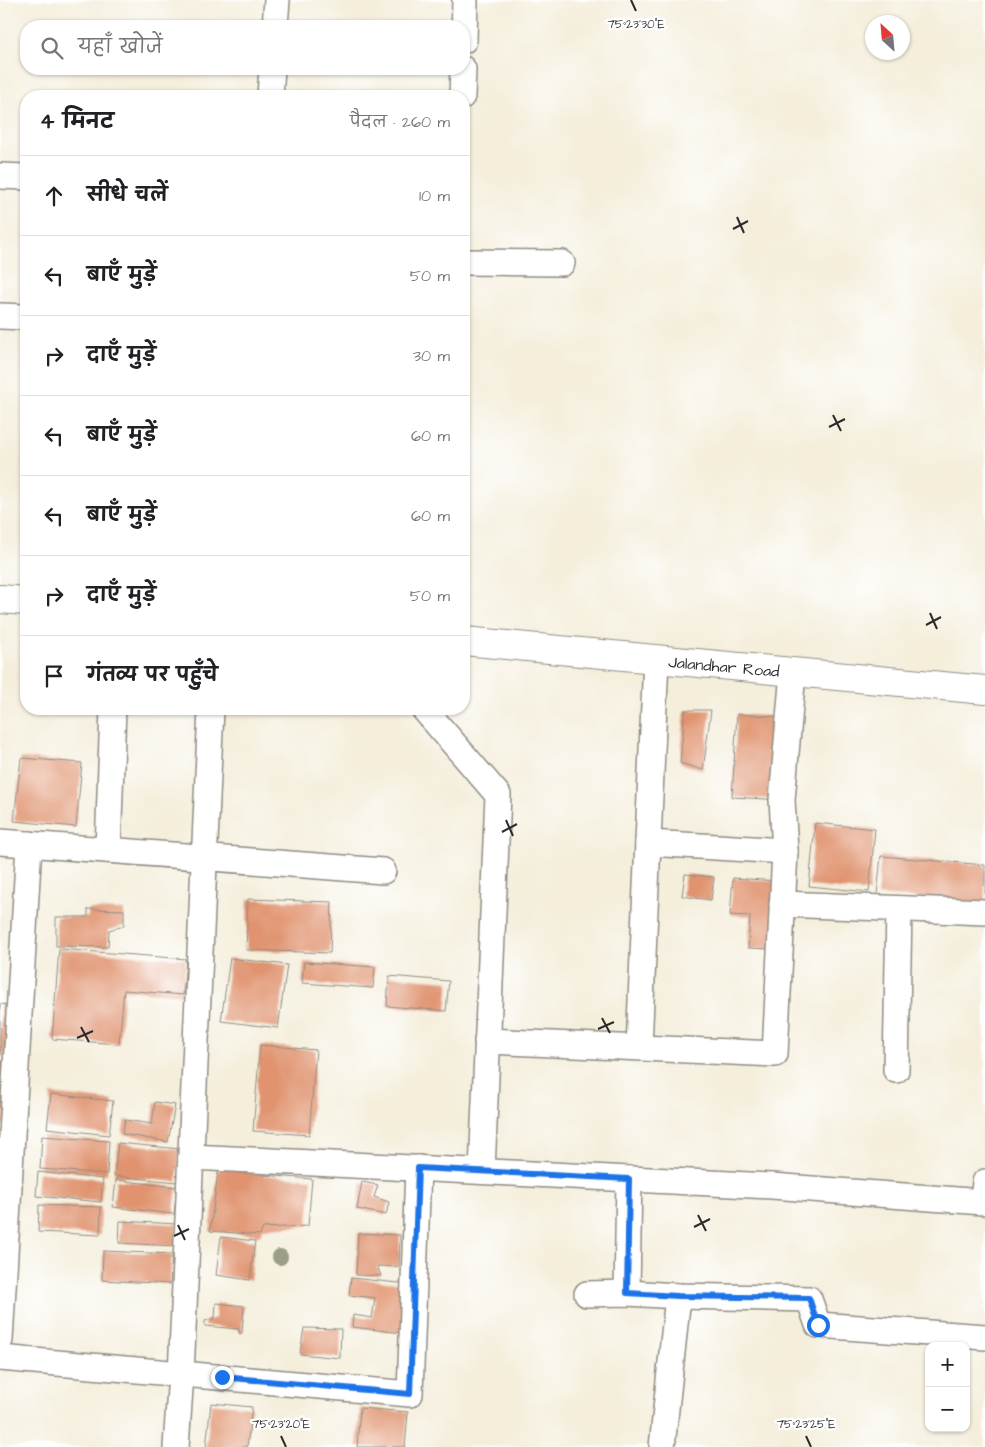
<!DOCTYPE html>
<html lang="hi">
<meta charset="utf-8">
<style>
:root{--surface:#fff;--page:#f2f2f2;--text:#202124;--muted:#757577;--line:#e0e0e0}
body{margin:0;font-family:"Architects Daughter","Playpen Sans Deva",sans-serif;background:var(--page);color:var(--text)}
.controls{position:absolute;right:15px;bottom:15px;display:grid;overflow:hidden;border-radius:10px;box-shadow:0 1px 4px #0004}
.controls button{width:45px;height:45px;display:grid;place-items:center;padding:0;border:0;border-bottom:1px solid var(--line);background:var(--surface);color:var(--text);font:25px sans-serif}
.compass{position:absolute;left:865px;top:15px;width:45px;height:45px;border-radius:50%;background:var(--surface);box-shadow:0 1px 4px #0004;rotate:334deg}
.stop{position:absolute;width:15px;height:15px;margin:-11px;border:4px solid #1a73e8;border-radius:50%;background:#fff}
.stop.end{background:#1a73e8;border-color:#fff;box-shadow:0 1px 5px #0008}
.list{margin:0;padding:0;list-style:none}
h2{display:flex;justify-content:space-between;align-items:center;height:65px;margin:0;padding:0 20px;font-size:21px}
h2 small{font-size:16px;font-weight:400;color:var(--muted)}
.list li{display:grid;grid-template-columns:32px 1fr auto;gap:15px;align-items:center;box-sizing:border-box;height:80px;padding:0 20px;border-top:1px solid var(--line)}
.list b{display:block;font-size:19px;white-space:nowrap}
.list em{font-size:16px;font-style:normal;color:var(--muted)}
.icon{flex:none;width:28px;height:28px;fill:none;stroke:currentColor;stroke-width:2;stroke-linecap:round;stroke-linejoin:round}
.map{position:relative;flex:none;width:985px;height:1447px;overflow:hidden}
.search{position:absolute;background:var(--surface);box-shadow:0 1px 4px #0004;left:20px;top:20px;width:450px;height:55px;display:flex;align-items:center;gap:12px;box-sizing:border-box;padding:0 18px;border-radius:20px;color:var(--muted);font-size:19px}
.panel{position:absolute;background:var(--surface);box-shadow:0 1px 4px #0004;left:20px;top:90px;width:450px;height:625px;border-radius:20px}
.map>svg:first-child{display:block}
.building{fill:#e0936e}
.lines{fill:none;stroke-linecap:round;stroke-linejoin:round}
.minor-casing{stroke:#908c83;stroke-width:28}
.major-casing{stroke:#908c83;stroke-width:30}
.minor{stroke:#fff;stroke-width:25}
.major{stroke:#fff;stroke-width:28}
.tree{fill:#9a9e87}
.route{stroke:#1a73e8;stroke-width:6}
.ticks{fill:none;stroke:#2b2b2b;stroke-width:2}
.labels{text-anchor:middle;stroke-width:4.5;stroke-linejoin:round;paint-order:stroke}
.street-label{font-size:16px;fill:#2b2b2b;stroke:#fff}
.ticks-label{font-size:12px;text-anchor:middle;fill:#2b2b2b;stroke:#fff;stroke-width:4.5;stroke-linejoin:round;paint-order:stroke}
</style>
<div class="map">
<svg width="985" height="1447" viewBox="0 0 985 1447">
<rect width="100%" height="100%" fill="#fff"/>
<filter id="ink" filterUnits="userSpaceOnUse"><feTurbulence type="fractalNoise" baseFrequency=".02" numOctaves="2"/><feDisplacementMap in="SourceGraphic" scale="10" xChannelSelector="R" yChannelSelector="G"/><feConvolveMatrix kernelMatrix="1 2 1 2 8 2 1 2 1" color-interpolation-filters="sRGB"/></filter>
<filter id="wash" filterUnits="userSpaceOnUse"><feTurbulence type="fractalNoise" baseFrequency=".0096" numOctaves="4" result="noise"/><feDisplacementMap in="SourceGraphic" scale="20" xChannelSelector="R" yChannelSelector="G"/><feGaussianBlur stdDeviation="1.12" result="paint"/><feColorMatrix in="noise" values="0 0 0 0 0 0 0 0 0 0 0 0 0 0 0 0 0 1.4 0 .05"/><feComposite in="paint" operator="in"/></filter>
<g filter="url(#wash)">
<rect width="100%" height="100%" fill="#f4eedb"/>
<g id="blocks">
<g class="building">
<polygon points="685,710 711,710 703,770 680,763"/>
<polygon points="737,714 787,717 782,800 732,797"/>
<polygon points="21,758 82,763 76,827 14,821"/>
<polygon points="815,823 875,829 869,892 809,886"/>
<polygon points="881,856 985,865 985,904 877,895"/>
<polygon points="685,874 714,877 711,900 682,896"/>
<polygon points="733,878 777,881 772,949 748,948 750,916 730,915"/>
<polygon points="248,899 332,902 330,953 246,950"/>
<polygon points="88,909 124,910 124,926 109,930 108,947 56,946 56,917 88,917"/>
<polygon points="59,949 186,959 183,995 124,990 119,1044 52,1039"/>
<polygon points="230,958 287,965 278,1028 221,1021"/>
<polygon points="304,962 375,967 373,988 302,983"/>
<polygon points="389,976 449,981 446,1011 387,1006"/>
<polygon points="0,1004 12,1005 6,1054 0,1054"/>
<polygon points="260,1045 316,1050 309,1135 253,1131"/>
<polygon points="0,1062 7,1063 5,1125 0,1125"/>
<polygon points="51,1094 113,1101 109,1135 47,1128"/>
<polygon points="155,1102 175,1105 168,1142 122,1134 125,1120 152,1124"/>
<polygon points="42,1136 109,1141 107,1174 40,1169"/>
<polygon points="118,1143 180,1149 177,1182 114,1176"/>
<polygon points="219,1165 263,1166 263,1175 312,1179 308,1226 263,1228 260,1235 210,1231"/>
<polygon points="38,1172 103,1179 101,1202 36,1196"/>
<polygon points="116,1180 177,1187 174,1214 113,1207"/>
<polygon points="362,1182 378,1185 374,1197 389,1202 386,1215 357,1209"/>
<polygon points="39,1205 101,1207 100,1235 38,1232"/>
<polygon points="120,1221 177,1224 176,1246 119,1243"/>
<polygon points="358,1233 400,1235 399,1267 377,1266 381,1276 356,1275"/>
<polygon points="221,1237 255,1241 250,1280 216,1275"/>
<polygon points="103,1251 172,1254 170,1284 102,1280"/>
<polygon points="351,1278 408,1284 402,1333 352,1327 353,1315 372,1318 375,1298 349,1295"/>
<polygon points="216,1303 244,1306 242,1333 239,1333 239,1329 205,1326 205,1321 215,1318"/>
<polygon points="304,1328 341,1329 340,1358 300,1354"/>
<polygon points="211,1403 252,1407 247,1447 206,1447"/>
<polygon points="360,1408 408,1412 405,1447 357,1447"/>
</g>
</g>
</g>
<g filter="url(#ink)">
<use href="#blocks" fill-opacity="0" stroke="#908c83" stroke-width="1"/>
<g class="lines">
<defs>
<g id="minor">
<polyline points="275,26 277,0"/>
<polyline points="464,40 465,0"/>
<polyline points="270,96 272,69"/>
<polyline points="462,96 463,69"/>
<polyline points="0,176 26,177"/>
<polyline points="464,262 562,263"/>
<polyline points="0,316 26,317"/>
<polyline points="424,709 498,795 482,1171"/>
<polyline points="0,842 383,871"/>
<polyline points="648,843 785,851"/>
<polyline points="108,850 113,709"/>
<polyline points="782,904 985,912"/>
<polyline points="487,1041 775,1054 785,851 782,800 793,672"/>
<polyline points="639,1047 656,659"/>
<polyline points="896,1070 899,909"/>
<polyline points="191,1157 772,1186 983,1202 985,1182"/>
<polyline points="627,1293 629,1179"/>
<polyline points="587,1294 627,1293 678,1296 809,1299 818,1325 985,1337"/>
<polyline points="0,1340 29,844"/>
<polyline points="0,1358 410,1394 418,1168"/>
<polyline points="176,1447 181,1374 211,709"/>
<polyline points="662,1447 678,1296"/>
</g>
<g id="major">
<polyline points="0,599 26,601"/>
<polyline points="464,641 985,690"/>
</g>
</defs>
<use href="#minor" class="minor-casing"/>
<use href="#major" class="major-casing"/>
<use href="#minor" class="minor"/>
<use href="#major" class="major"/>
</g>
<circle class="tree" cx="280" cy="1257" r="8"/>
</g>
<g class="lines" filter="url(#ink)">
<polyline class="route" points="222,1377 410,1394 418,1168 629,1179 627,1293 678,1296 809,1298 818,1325"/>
</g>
<path class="ticks" d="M631,0L636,11M737,217L744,233M733,229L748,221M833,415L841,431M829,427L845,419M930,613L937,629M926,625L941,617M506,820L513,836M502,832L517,824M602,1018L610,1033M81,1027L89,1042M598,1029L614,1022M77,1038L93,1031M698,1215L706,1231M178,1225L185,1240M694,1227L710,1219M174,1236L189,1229M281,1436L286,1447M806,1436L811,1447"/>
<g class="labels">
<g class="street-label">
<text transform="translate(724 666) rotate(5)" y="6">Jalandhar Road</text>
</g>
</g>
<g class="ticks-label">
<text x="636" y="28">75°23'30"E</text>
<text x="281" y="1428">75°23'20"E</text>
<text x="806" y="1428">75°23'25"E</text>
</g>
</svg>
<div class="controls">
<button>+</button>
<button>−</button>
</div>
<svg class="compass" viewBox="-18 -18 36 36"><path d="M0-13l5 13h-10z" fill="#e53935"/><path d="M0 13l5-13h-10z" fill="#757577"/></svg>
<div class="stop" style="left:818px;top:1325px"></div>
<div class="stop end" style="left:222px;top:1377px"></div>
<div class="search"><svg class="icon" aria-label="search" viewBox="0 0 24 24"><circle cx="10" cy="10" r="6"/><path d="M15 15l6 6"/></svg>यहाँ खोजें</div>
<section class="panel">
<h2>4 मिनट<small>पैदल · 260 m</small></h2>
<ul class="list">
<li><svg class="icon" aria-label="ahead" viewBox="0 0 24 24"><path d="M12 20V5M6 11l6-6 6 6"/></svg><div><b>सीधे चलें</b></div><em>10 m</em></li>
<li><svg class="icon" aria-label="left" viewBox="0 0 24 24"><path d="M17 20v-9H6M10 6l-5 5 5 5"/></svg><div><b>बाएँ मुड़ें</b></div><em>50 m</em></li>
<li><svg class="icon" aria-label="right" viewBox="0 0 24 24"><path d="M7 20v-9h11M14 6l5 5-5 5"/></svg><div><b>दाएँ मुड़ें</b></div><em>30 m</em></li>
<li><svg class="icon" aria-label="left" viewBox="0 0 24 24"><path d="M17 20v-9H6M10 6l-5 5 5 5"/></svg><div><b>बाएँ मुड़ें</b></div><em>60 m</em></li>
<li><svg class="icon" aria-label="left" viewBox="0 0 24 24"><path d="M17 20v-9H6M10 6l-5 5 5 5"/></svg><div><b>बाएँ मुड़ें</b></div><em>60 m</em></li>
<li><svg class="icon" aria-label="right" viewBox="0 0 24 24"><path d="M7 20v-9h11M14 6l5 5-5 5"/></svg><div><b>दाएँ मुड़ें</b></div><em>50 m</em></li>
<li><svg class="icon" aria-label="arrive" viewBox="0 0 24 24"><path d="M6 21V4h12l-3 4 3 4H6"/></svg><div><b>गंतव्य पर पहुँचे</b></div></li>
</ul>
</section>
</div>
